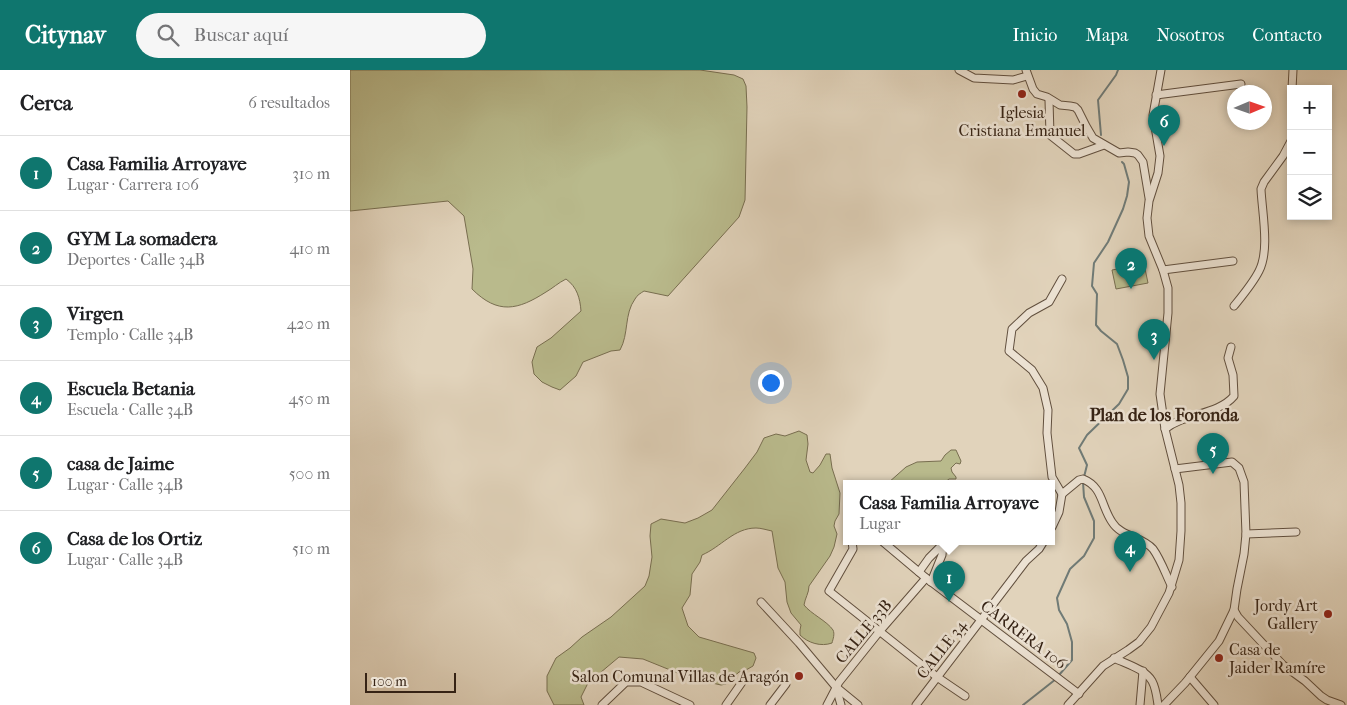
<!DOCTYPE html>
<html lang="es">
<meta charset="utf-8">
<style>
:root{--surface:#fff;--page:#f6f6f6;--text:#202124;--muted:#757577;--line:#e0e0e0;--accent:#0f766e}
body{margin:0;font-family:"IM FELL French Canon",serif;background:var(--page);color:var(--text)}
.controls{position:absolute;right:15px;top:15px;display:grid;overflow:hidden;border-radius:0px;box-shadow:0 2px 8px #0003}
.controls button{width:45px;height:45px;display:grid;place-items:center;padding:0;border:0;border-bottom:1px solid var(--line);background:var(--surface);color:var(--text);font:25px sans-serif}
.compass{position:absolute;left:877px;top:15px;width:45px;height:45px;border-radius:50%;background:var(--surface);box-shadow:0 2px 8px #0003;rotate:88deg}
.scale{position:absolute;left:15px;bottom:12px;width:91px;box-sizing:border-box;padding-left:5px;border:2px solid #362315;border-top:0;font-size:14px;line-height:18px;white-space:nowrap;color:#362315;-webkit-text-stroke:4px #ece2d3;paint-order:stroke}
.you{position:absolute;left:420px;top:312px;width:18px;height:18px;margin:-12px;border:4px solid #fff;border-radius:50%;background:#1a73e8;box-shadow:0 0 0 8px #1a73e833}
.badge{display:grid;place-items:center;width:32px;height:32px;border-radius:50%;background:var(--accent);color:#fff;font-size:16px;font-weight:700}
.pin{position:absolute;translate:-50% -41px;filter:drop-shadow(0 1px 2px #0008)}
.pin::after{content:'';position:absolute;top:26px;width:18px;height:15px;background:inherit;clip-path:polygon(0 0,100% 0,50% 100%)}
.popup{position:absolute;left:493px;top:410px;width:212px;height:65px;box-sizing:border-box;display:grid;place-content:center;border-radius:0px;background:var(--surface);filter:drop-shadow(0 1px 4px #0005);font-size:16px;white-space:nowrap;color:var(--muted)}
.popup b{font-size:19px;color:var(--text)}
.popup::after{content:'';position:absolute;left:50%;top:100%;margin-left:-10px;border:10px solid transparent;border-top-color:var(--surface)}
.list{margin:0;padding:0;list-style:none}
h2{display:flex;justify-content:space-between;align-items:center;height:65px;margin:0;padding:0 20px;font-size:21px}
h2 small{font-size:16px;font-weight:400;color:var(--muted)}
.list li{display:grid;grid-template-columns:32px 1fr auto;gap:15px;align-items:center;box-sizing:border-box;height:75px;padding:0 20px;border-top:1px solid var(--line)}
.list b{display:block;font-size:19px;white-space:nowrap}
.list p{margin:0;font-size:16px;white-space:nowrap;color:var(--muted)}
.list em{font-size:16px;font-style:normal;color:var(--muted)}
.icon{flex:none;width:28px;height:28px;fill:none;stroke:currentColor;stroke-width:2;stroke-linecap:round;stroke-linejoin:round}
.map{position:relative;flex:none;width:997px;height:635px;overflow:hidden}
header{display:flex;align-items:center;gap:30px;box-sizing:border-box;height:70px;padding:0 25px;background:var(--accent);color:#fff}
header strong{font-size:24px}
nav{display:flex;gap:28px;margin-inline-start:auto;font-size:18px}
.search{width:350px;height:45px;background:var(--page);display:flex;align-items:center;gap:12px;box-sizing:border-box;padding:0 18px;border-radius:28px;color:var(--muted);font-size:19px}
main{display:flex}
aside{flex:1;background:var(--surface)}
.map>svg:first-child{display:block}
.green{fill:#b9ba8c;stroke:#786e50}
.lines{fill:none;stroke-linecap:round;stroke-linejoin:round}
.stream{stroke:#707b77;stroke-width:2}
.minor-casing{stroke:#614f3e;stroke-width:9}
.minor{stroke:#ece2d3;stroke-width:7}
.poi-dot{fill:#8f2418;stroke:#ece2d3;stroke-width:2}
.labels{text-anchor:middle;stroke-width:5;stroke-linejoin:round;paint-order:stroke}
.poi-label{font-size:16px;fill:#362315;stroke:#ece2d3;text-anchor:end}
.street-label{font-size:16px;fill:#362315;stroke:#ece2d3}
.neighbourhood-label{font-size:18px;font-weight:bold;fill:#362315;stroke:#ece2d3}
</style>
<header>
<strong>Citynav</strong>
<div class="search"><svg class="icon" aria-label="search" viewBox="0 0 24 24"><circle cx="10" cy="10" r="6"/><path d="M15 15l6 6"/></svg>Buscar aquí</div>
<nav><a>Inicio</a><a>Mapa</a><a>Nosotros</a><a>Contacto</a></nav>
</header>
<main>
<aside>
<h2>Cerca<small>6 resultados</small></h2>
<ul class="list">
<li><span class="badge">1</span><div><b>Casa Familia Arroyave</b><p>Lugar · Carrera 106</p></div><em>310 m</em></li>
<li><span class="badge">2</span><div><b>GYM La somadera</b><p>Deportes · Calle 34B</p></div><em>410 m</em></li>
<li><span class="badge">3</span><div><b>Virgen</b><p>Templo · Calle 34B</p></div><em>420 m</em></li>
<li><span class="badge">4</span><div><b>Escuela Betania</b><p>Escuela · Calle 34B</p></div><em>450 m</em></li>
<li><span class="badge">5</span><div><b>casa de Jaime</b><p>Lugar · Calle 34B</p></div><em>500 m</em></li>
<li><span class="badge">6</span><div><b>Casa de los Ortiz</b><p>Lugar · Calle 34B</p></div><em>510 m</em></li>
</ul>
</aside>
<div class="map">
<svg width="997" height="635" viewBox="0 0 997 635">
<rect width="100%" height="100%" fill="#e1d3bb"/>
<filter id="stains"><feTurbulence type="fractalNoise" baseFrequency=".004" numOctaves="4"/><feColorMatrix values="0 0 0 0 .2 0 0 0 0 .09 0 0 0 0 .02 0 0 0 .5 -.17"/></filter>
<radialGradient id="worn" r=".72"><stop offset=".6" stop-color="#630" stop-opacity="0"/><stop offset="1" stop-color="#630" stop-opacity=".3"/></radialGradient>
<g class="green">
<path d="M0,0H350L384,5L393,9L396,16L397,37L395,130L389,147L318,226L294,221C291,223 287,225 285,229C274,244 279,264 270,280L261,281L233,292L226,306L210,320L202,317L192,312L184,304L182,292L187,277L201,268L231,241C230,228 227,217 216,209C208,213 203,218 196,222C168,240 148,245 122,219L123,199L114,146L98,131L0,141Z"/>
<polygon points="794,194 798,213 766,219 762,200"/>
<path d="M449,361L457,365L458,374L456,390L460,402L463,403L470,395L476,384H480L482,398L490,423L489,444L485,451L484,456L487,464L484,477L480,486L459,516C459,523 455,528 454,535C461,544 477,551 483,560C485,564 483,569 482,573C471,577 458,573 450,565V560L451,555L441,543L437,532L435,512L428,498L422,461C417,460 411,458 406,458C384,458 371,477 352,485L350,492L342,504L340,525L332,538L338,556L349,567L404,583L406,588L403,596L396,600L389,602L376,614L371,615L340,608L293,589L269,587L238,613L231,627L234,635H204L197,621V606L206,588L220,578L232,567L261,547L295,516L299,506L302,487L300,466L301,454L311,449L335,453L348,448L362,440L395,398L407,382L414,368L426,364L435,366Z"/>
<polygon points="601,380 606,380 611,391 610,394 606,393 601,398 602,402 606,407 606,409 599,409 594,413 538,413 556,397 567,392 591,391 595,385"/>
</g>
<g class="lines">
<g class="stream">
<polyline points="751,65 748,30 766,5 768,0"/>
<polyline points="734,407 737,395 729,378 737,365 769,334 778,319 778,307 773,290 767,274 751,261 746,255 747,224 742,216 744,193 758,172 773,139 777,126 779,112 774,94 772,92"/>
<polyline points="709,605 722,590 722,572 717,554 709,540 707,528 720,499 734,486 744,468 744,451 734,427 733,412"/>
<polyline points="673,635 706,609"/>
</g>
<defs>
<g id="minor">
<polyline points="609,0 624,8 663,10 677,6"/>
<polyline points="676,0 683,19 687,24 697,27 710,35 720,36 725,37 728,40 736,56 743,68 769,83 778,82 785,83 788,85 793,92 799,128"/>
<polyline points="942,19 943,0"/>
<polyline points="806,25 891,14"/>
<polyline points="699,30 700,65 724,84 729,84 754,75"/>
<polyline points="813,200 883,191"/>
<path d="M712,209L699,232L679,243L662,259L659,281L682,300L693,318L698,340L697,363L702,407L712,424L729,410L733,409C753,417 751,436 762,452C771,467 792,466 803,479C811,490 816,505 822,517"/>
<path d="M884,236C893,225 903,213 909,201C920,180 912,142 911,119L914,112L933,86L941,71"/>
<path d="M815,359C835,343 868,345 884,326L883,305L878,288L881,277"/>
<polyline points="702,457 709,442 712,424"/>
<polyline points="896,464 946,462"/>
<polyline points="502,471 503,479 479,521 587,607 615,626"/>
<polyline points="532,471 576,508 729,624"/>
<polyline points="569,502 579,488 593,474"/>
<polyline points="581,512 592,485 593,474 596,471"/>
<polyline points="411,532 449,573 486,617 491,635"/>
<polyline points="884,540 888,547 933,595 955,611 971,626 977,630 991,635"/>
<path d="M764,588C776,594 795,599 802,611C806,618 807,628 808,635"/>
<polyline points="840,607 864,635"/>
<polyline points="486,617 508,635"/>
<polyline points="252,635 276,612 291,612 340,635"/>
<polyline points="376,635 395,608"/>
<polyline points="420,635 436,614"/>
<polyline points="477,635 489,612 529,562 576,508"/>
<polyline points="566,635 676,491 689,479 694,471"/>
<polyline points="718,635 753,596 778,580 789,572 801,557 819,523 829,490 831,461 831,433 829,415 815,359 810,324 818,243 818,218 813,200 799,166 797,148 799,131 808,103 810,86 803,45 811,0"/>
<polyline points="790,635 793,601"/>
<polyline points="814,635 835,613 869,571 884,540 887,519 894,484 896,464 894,412 889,398 882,392 825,399"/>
</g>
</defs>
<use href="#minor" class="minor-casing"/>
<use href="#minor" class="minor"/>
</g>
<g class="poi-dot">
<circle cx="672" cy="24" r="5"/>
<circle cx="978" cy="544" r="5"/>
<circle cx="869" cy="588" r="5"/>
<circle cx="449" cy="606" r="5"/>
</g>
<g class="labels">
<g class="poi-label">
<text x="672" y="48" text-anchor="middle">Iglesia<tspan x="672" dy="18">Cristiana Emanuel</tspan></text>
<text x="968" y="541">Jordy Art<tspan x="968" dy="18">Gallery</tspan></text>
<text x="879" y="585" text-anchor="start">Casa de<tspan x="879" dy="18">Jaider Ramíre</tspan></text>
<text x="439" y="612">Salon Comunal Villas de Aragón</text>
</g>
<g class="street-label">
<text transform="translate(513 561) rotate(-50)" y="6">CALLE 33B</text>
<text transform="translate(674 564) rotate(37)" y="6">CARRERA 106</text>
<text transform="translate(591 579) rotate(-52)" y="6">CALLE 34</text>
</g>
<g class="neighbourhood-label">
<text x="814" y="351">Plan de los Foronda</text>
</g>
</g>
<rect width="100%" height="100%" filter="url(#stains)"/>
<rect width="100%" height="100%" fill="url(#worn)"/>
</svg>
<div class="controls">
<button>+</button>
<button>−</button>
<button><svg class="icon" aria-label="layers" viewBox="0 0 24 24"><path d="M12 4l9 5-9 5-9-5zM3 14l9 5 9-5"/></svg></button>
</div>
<svg class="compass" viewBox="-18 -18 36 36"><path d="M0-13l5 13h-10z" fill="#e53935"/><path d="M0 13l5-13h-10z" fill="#757577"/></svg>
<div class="scale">100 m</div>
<div class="you"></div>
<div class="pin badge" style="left:599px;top:532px">1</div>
<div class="popup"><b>Casa Familia Arroyave</b>Lugar</div>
<div class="pin badge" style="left:781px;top:219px">2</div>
<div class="pin badge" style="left:804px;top:290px">3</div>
<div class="pin badge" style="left:780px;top:502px">4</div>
<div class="pin badge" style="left:863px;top:404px">5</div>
<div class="pin badge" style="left:814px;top:76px">6</div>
</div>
</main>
